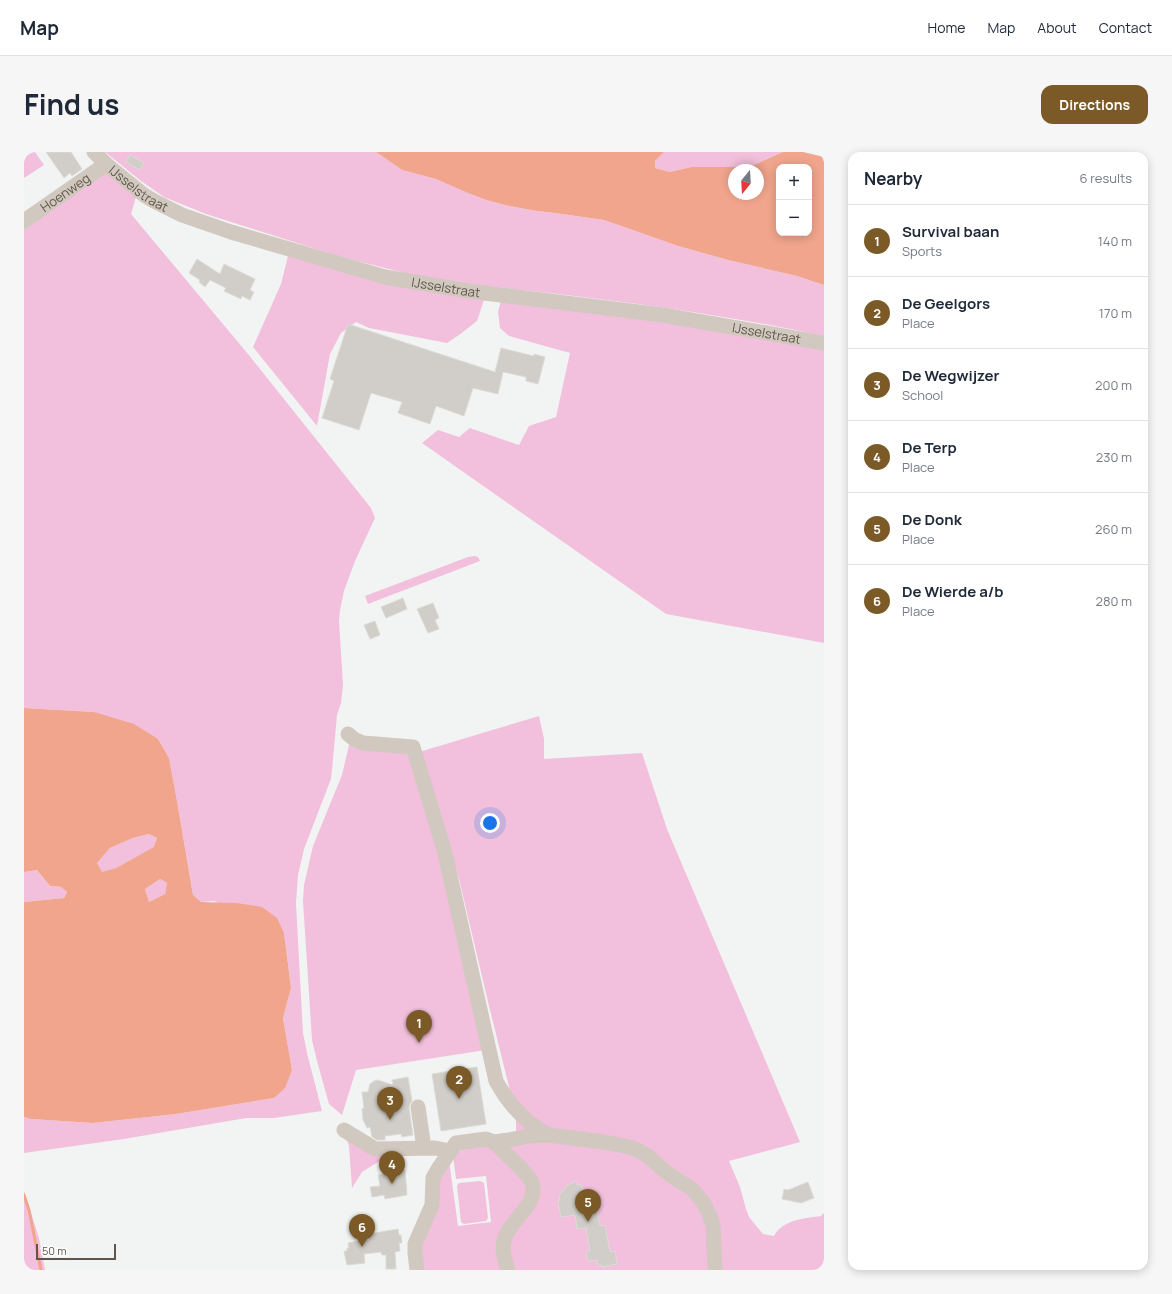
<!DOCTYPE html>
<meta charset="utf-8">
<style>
:root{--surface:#fff;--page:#f6f6f7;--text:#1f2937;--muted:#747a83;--line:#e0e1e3;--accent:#7b5a27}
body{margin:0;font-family:Manrope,sans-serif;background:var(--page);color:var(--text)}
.controls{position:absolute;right:12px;top:12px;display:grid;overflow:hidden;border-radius:8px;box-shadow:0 2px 10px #0003}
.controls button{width:36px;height:36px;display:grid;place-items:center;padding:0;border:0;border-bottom:1px solid var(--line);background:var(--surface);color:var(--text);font:20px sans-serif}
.compass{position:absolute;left:704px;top:12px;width:36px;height:36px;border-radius:50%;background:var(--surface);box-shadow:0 2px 10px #0003;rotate:198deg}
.scale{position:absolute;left:12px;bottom:10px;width:80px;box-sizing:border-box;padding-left:4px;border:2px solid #605548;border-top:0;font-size:11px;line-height:14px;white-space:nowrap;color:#605548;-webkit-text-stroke:3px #fff;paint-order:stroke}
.you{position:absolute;left:466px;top:671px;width:14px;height:14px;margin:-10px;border:3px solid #fff;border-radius:50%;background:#1a73e8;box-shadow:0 0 0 6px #1a73e833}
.badge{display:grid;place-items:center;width:26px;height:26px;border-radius:50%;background:var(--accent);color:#fff;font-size:13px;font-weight:700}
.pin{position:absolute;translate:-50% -33px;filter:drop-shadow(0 1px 2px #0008)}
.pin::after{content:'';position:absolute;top:21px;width:14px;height:12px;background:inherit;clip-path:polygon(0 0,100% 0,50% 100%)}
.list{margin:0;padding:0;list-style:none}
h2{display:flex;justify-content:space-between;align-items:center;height:52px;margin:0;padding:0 16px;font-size:17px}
h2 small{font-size:13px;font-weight:400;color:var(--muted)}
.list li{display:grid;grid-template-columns:26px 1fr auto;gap:12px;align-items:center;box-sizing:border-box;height:72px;padding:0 16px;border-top:1px solid var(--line)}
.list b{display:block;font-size:15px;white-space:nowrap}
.list p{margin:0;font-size:13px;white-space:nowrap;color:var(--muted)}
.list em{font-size:13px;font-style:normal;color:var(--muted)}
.map{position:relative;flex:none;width:800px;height:1118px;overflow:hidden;border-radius:12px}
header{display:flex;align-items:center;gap:24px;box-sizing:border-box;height:56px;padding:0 20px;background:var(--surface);border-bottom:1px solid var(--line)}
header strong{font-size:19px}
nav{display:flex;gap:22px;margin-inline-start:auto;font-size:14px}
.intro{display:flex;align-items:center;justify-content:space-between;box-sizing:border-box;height:96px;padding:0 24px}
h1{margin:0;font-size:28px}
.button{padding:10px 18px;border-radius:12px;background:var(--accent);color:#fff;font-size:14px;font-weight:700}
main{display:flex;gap:24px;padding:0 24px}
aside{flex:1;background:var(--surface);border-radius:12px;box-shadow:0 2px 10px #0003}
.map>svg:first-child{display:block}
.green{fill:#f2c0dc}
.water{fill:#f0a58c;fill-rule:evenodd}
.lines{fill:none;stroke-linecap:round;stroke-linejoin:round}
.stream{stroke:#f0a58c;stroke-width:3}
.building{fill:#d1cec9;stroke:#dddbd6}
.minor{stroke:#d1c8bf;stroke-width:15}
.labels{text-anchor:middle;stroke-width:4;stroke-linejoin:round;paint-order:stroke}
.street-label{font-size:13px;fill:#605548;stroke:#fff}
</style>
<header>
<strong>Map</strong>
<nav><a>Home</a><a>Map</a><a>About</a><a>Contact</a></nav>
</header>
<div class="intro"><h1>Find us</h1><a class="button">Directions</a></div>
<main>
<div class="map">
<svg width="800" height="1118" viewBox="0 0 800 1118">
<rect width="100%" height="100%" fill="#f2f4f4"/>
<g class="green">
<polygon points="0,0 11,0 20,13 0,26"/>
<path d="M81,0H352L378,18L412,27L439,39L462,48L485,54L513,59L531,61L580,68L654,94L704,108L773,124L800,133V184C676,157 550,143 423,130L404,127L314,104L182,62L140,45L117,29Z"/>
<polygon points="640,0 759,0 723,16 715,15 667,15 646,20 631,16 631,9"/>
<polygon points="79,19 112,45 107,62 224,202 347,356 351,366 331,409 320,439 316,458 315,469 319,533 317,551 313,563 308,618 307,627 280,697 274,723 272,751 279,881 283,901 298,959 250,966 222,966 100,987 0,1001 0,965 8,967 69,971 152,962 250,946 268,918 259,866 267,836 260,781 190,749 177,750 169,743 153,649 145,606 134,587 70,560 0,556 0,72"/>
<polygon points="265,100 462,142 453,169 435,183 423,191 345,176 332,170 317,181 306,202 293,274 229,195 257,132"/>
<polygon points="478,144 800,192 800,491 642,462 398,291 414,278 435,285 446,276 495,293 505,274 532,265 546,201 485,184 476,176 474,160"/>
<polygon points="451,404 454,405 456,409 344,452 341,444 444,405"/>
<path d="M515,564L520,587V607L618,601L643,677L776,990L705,1009L716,1035L722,1057L725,1065L739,1082L750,1084C758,1068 781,1066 797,1064L800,1061V1118H695L692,1071L627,1002L492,983V966L490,955L465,854L435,727L395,600Z"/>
<polygon points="325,593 382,599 386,601 412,679 462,898 332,918 318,963 305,952 293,909 288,888 279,749 280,733 289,694 318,623"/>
<polygon points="125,682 133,686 131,695 92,716 78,721 73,711 86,696 109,686"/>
<polygon points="13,718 26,734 37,735 43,740 40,746 0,750 0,720"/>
<polygon points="136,727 143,731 141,742 125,750 121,737"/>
<polygon points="319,978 370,1000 338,1020 328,1036 325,994"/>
<polygon points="510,986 605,998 654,1031 682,1061 688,1118 487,1118 482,1092 510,1047 483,993"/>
<polygon points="460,994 469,996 505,1035 488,1068 481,1118 396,1118 394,1103 411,1034 425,1008 434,1074 467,1070 462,1024 432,1027 429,1004 438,997"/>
<polygon points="456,1029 460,1031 464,1066 462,1069 440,1072 437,1070 433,1034 435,1031"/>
<polygon points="0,1039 15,1086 21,1118 0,1118"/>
</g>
<g class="water">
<path d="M352,0H640L631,9V16L646,20L667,15H715L723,16L759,0H779L800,5V133L773,124L704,108L654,94L580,68L531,61L513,59L485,54L462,48L439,39L412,27L378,18ZM755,15H785V81H755ZM710,18H734V42H710Z"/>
<path d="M0,556L70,560L110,572L134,587L145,606L153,649L169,743L177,750L212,751L238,755L253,766L260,781L267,836L259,866L268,918L261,936L250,946L152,962L69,971L7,967L0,965V750L40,746L43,740L37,735L26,734L13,718L0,720ZM125,682L133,686L130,695L92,716L78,720L73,711L86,696L109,686ZM136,727L143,731L141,742L125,750L121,737Z"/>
</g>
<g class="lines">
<polyline class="stream" points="0,1043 5,1058 17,1118"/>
</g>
<g class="building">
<polygon points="22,0 47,0 58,17 48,24 46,21 40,26"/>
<polygon points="106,3 120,11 116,18 102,10"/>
<polygon points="173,107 196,122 200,112 231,127 226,138 230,140 226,148 218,144 217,147 200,139 202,136 186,128 181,135 175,130 176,128 165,121"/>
<polygon points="324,172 471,220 477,196 510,204 510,202 521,205 514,232 502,229 502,225 479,220 474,242 449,236 440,264 412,254 406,272 374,261 378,250 347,241 335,278 298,266 310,229 306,227"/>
<polygon points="379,446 383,457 362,466 357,455"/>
<polygon points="409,451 415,466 411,468 415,477 404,481 393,457"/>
<polygon points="351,469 356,483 346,487 340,473"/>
<polygon points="453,915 462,972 417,979 408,922"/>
<polygon points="384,925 388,949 386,952 385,956 389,983 378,985 377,982 361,984 361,988 353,988 348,985 346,975 343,976 339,968 338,957 340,956 338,940 344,940 346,932 350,929 354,928 369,933 368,928"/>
<polygon points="381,1018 383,1043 361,1047 360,1043 348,1045 346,1035 356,1034 354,1023"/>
<polygon points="552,1029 553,1033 557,1032 558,1039 569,1042 564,1055 572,1054 576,1074 581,1073 586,1100 591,1099 593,1112 578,1115 578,1113 574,1114 573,1108 564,1109 562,1100 566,1099 562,1076 553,1077 551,1063 537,1065 535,1055 534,1056 536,1042 544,1033"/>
<polygon points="784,1030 790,1046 777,1051 758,1047 760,1037 764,1038"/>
<polygon points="374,1077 375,1083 377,1083 378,1091 375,1091 376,1099 371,1100 372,1117 362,1117 362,1103 358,1103 357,1100 340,1102 341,1111 323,1113 320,1099 323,1099 323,1096 325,1096 324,1091 345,1087 345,1082"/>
</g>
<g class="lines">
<g class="minor">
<path id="s1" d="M70,0L82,12L120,43L130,49L158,63L207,80L361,125L444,139L639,163L800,191"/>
<path id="s2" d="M0,69L82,12"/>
<path d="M324,582L330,587L339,591L389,595L421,701L472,929C484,951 502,971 524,983"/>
<polyline points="394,955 400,996"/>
<polyline points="320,978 351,997 411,996 426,999"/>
<path d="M470,990C479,1000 503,1019 508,1031C515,1051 487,1068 481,1085C477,1096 480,1107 484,1118"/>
<polyline points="393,1118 391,1101 391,1092 408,1053 409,1026 414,1017 432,991 462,987 470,990 485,988 505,984 524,983 580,990 606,995 615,999 624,1004 643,1021 668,1037 679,1050 686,1064 689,1073 691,1118"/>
</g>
</g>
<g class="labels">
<g class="street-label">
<text dy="5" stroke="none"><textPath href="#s1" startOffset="58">IJsselstraat</textPath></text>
<text dy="5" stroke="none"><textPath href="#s2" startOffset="50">Hoenweg</textPath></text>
<text dy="5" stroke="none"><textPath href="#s1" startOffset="383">IJsselstraat</textPath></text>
<text dy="5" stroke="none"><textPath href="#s1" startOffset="707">IJsselstraat</textPath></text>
</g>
</g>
</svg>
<div class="controls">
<button>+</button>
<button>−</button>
</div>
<svg class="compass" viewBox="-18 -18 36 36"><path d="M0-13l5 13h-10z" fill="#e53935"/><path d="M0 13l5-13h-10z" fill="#747a83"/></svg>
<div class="scale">50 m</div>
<div class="you"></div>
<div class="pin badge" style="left:395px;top:891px">1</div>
<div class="pin badge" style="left:435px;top:947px">2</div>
<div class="pin badge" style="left:366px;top:968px">3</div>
<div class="pin badge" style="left:368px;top:1032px">4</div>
<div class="pin badge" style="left:564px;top:1070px">5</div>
<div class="pin badge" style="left:338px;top:1095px">6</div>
</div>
<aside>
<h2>Nearby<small>6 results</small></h2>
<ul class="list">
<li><span class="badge">1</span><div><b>Survival baan</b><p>Sports</p></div><em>140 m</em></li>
<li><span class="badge">2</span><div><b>De Geelgors</b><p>Place</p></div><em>170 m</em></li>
<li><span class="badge">3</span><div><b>De Wegwijzer</b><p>School</p></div><em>200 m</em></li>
<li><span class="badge">4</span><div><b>De Terp</b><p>Place</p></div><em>230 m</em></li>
<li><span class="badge">5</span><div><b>De Donk</b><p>Place</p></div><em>260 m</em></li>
<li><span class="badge">6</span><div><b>De Wierde a/b</b><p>Place</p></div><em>280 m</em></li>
</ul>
</aside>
</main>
